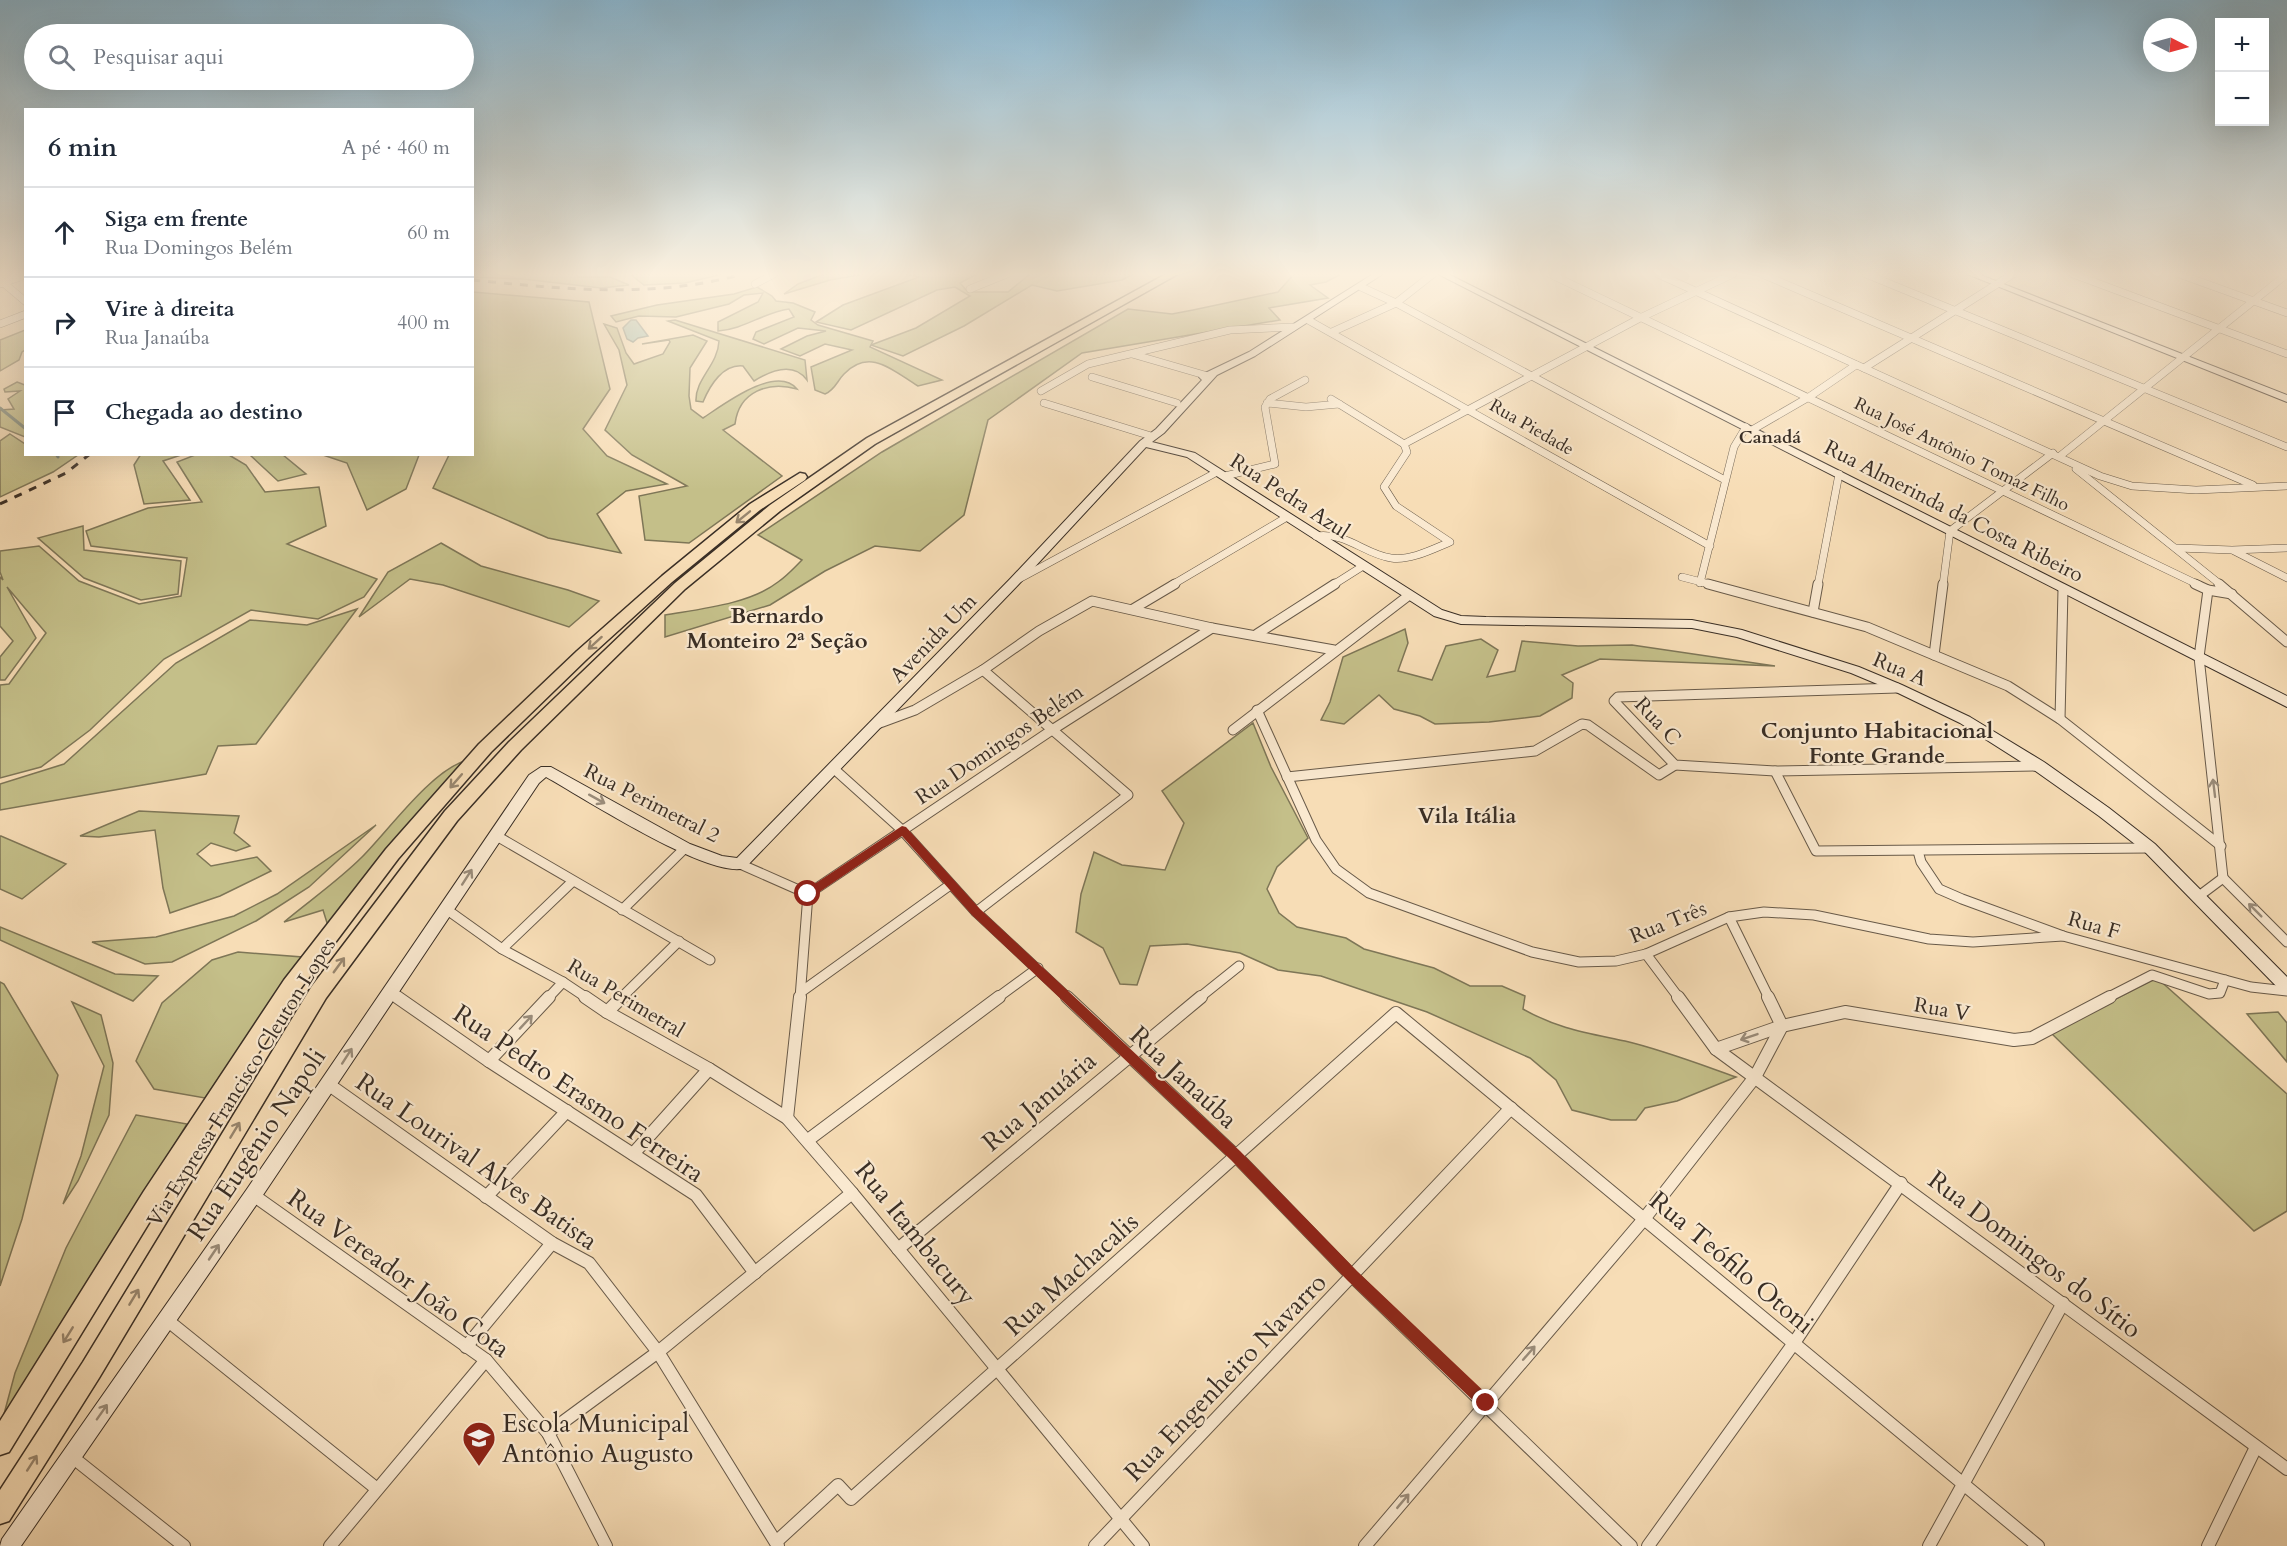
<!DOCTYPE html>
<html lang="pt">
<meta charset="utf-8">
<style>
:root{--surface:#fff;--page:#f6f6f7;--text:#1f2937;--muted:#747a83;--line:#e0e1e3}
body{margin:0;font-family:Cardo,serif;background:var(--page);color:var(--text)}
.controls{position:absolute;right:18px;top:18px;display:grid;overflow:hidden;border-radius:0px;box-shadow:0 6px 24px #0002}
.controls button{width:54px;height:54px;display:grid;place-items:center;padding:0;border:0;border-bottom:2px solid var(--line);background:var(--surface);color:var(--text);font:30px sans-serif}
.compass{position:absolute;left:2143px;top:18px;width:54px;height:54px;border-radius:50%;background:var(--surface);box-shadow:0 6px 24px #0002;rotate:96deg}
.stop{position:absolute;width:18px;height:18px;margin:-14px;border:4px solid #8f2418;border-radius:50%;background:#fff}
.stop.end{background:#8f2418;border-color:#fff;box-shadow:0 2px 6px #0008}
.list{margin:0;padding:0;list-style:none}
h2{display:flex;justify-content:space-between;align-items:center;height:78px;margin:0;padding:0 24px;font-size:26px}
h2 small{font-size:20px;font-weight:400;color:var(--muted)}
.list li{display:grid;grid-template-columns:39px 1fr auto;gap:18px;align-items:center;box-sizing:border-box;height:90px;padding:0 24px;border-top:2px solid var(--line)}
.list b{display:block;font-size:22px;white-space:nowrap}
.list p{margin:0;font-size:20px;white-space:nowrap;color:var(--muted)}
.list em{font-size:20px;font-style:normal;color:var(--muted)}
.icon{flex:none;width:33px;height:33px;fill:none;stroke:currentColor;stroke-width:2;stroke-linecap:round;stroke-linejoin:round}
.map{position:relative;flex:none;width:2287px;height:1546px;overflow:hidden}
.search{position:absolute;background:var(--surface);box-shadow:0 6px 24px #0002;left:24px;top:24px;width:450px;height:66px;display:flex;align-items:center;gap:15px;box-sizing:border-box;padding:0 21px;border-radius:33px;color:var(--muted);font-size:22px}
.panel{position:absolute;background:var(--surface);box-shadow:0 6px 24px #0002;left:24px;top:108px;width:450px;height:348px;border-radius:0px}
.map>svg:first-child{display:block}
.green{fill:#c4bf89;stroke:#7e7657;stroke-width:1.5}
.water{fill:#9dbcae;stroke:#758377;stroke-width:1.5}
.lines{fill:none;stroke-linecap:round;stroke-linejoin:round}
.stream{stroke:#758377;stroke-width:3}
.street-far2-casing{stroke:#685a49;stroke-width:8}
.street-far1-casing{stroke:#685a49;stroke-width:11}
.street-casing{stroke:#685a49;stroke-width:14}
.secondary-casing{stroke:#392e25;stroke-width:2}
.highway-casing{stroke:#392e25;stroke-width:3}
.street-far2{stroke:#fae9d0;stroke-width:7}
.street-far1{stroke:#fae9d0;stroke-width:9}
.street{stroke:#fae9d0;stroke-width:12}
.secondary{fill:#fae9d0;fill-rule:evenodd}
.highway{fill:#f7ddb6;fill-rule:evenodd}
.rail{stroke:#392e25;stroke-width:3;stroke-dasharray:8 8;stroke-linecap:butt}
.oneway{stroke:#98866e}
.oneway2{stroke:#9a8c7a}
.route{fill:#8f2418}
.labels{text-anchor:middle;stroke-width:4.5;stroke-linejoin:round;paint-order:stroke}
.far-street-label{font-size:18px;fill:#392e25;stroke:#fae9d0}
.far-neighbourhood-label{font-size:18px;font-weight:bold;fill:#392e25;stroke:#fae9d0}
.street-label{font-size:21px;fill:#392e25;stroke:#fae9d0}
.neighbourhood-label{font-size:22px;font-weight:bold;fill:#392e25;stroke:#fae9d0}
.near-street-label{font-size:26px;fill:#392e25;stroke:#fae9d0}
.near-poi-label{font-size:26px;fill:#392e25;stroke:#fae9d0;text-anchor:start}
</style>
<div class="map">
<svg width="2287" height="1546" viewBox="0 0 2287 1546">
<rect width="100%" height="100%" fill="#f7ddb6"/>
<filter id="stains"><feTurbulence type="fractalNoise" baseFrequency=".00333" numOctaves="4"/><feColorMatrix values="0 0 0 0 .2 0 0 0 0 .09 0 0 0 0 .02 0 0 0 .5 -.17"/></filter>
<radialGradient id="worn" r=".72"><stop offset=".6" stop-color="#630" stop-opacity="0"/><stop offset="1" stop-color="#630" stop-opacity=".3"/></radialGradient>
<g class="green">
<polygon points="473,274 576,274 578,277 610,277 629,285 601,288 523,279 473,277"/>
<polygon points="630,274 723,274 685,283 644,285"/>
<polygon points="824,274 865,274 830,280 784,294 798,284"/>
<polygon points="905,274 977,274 960,283 968,292 1008,292 1030,274 1133,274 1122,280 1057,291 1032,285 964,326 903,356 871,345 916,328 970,296 955,287 937,290 851,330 816,322 843,305 919,277"/>
<path d="M1294,274H1341L1326,282L1310,285L1328,298L1269,308L1280,320L1082,353L988,420L964,515L920,551L875,546L825,571L770,605L665,637V615C700,609 750,604 778,582C787,576 795,567 802,560L758,535L882,452L1128,309L1172,314L1193,310L1278,292Z"/>
<path d="M757,287L772,296L776,301L793,303L815,312L811,320L818,325L873,341L870,347L942,380L918,386C893,371 870,347 844,374C837,381 835,390 825,394L815,390L811,367L852,350L825,344L800,356L781,349L807,336L826,331L798,328L764,344L753,339L756,332L794,317L789,309C762,313 745,329 718,331V322L758,302L763,293L744,295L729,304L676,317L639,316L616,322L611,316L657,305L734,294Z"/>
<polygon points="473,292 589,302 610,389 583,429 607,456 667,484 626,491 597,514 621,553 548,538 433,488 449,455 472,454"/>
<path d="M675,320L805,360L807,380C793,361 770,371 754,381L743,366C723,364 710,385 703,402L696,401C695,379 718,365 719,341L668,321Z"/>
<path d="M604,324L617,328L626,353L634,364L663,354L670,342L669,340L642,344L693,335L707,341L690,368L689,396L691,409L703,418C723,405 776,364 797,389C769,381 739,391 735,424L723,430L782,476L689,543L645,540L639,496L687,486L632,455L605,430L627,385L619,350Z"/>
<polygon points="25,330 25,350 22,352 19,360 0,371 0,340"/>
<polygon points="17,382 25,385 25,437 0,427 0,410 14,409 8,399 20,391 5,392 4,389"/>
<polygon points="10,434 25,444 26,454 78,455 53,472 0,497 0,441"/>
<polygon points="141,454 181,455 163,461 190,500 144,504 134,465"/>
<polygon points="229,455 246,465 265,492 319,487 326,526 287,544 377,579 364,597 318,619 251,610 164,659 90,730 41,767 0,778 0,685 9,684 46,633 7,587 36,638 5,680 0,680 0,657 13,641 0,626 0,577 3,580 0,572 0,551 39,546 79,581 139,604 181,596 187,558 91,546 86,531 148,508 202,502 177,462 195,455"/>
<polygon points="250,455 283,455 306,474 278,481"/>
<polygon points="323,455 419,455 406,489 367,510 347,463"/>
<polygon points="83,526 84,550 181,561 178,594 141,600 84,578 38,538"/>
<polygon points="441,543 481,566 568,590 599,601 569,627 443,585 410,579 359,617 388,572"/>
<polygon points="357,609 256,744 218,746 206,774 0,810 0,784 64,764 176,663 250,620 307,625"/>
<polygon points="1405,629 1408,643 1398,671 1432,680 1446,646 1481,639 1498,650 1487,677 1515,671 1522,641 1578,646 1632,645 1775,666 1600,659 1562,675 1573,683 1572,698 1540,716 1489,722 1435,724 1420,716 1394,709 1379,695 1344,724 1321,720 1330,702 1343,657"/>
<path d="M1253,723L1271,767L1308,838L1277,867L1267,889L1279,913L1297,927L1346,938L1364,949L1434,968L1470,986H1502L1525,996L1523,1009C1558,1029 1588,1033 1625,1041C1663,1050 1699,1064 1736,1077L1677,1101L1645,1108L1636,1120H1611L1572,1110L1556,1080L1530,1058L1427,1012L1321,976L1278,970L1240,953L1187,944L1150,946L1137,985L1120,984L1103,948L1076,932L1081,894L1094,852L1122,865L1165,870L1184,823L1162,791Z"/>
<path d="M465,761L328,926L323,910L284,922C309,901 338,881 362,857C388,831 431,771 465,761Z"/>
<polygon points="139,811 239,816 234,833 250,846 236,851 211,843 197,854 211,866 257,857 271,871 220,896 170,913 163,888 155,830 99,837 80,836"/>
<polygon points="376,825 309,887 256,921 172,962 145,964 92,942 156,937 234,916 277,894"/>
<polygon points="0,836 1,836 66,864 22,899 0,889"/>
<polygon points="0,927 115,974 158,976 133,1001 0,940"/>
<polygon points="238,952 302,957 205,1098 154,1089 136,1061 162,1003 212,960"/>
<polygon points="2157,978 2287,1094 2287,1211 2254,1231 2050,1032"/>
<polygon points="0,982 4,984 58,1075 22,1219 0,1286"/>
<polygon points="72,1002 101,1015 113,1063 109,1115 78,1181 63,1204 81,1156 104,1066"/>
<polygon points="2278,1012 2287,1023 2287,1062 2247,1014"/>
<polygon points="136,1115 187,1124 0,1429 15,1373 66,1248"/>
</g>
<polygon class="water" points="631,320 636,320 648,336 638,338 633,342 627,339 623,328"/>
<g class="lines">
<g class="stream">
<polyline points="0,408 26,429"/>
<polyline points="56,454 58,457"/>
</g>
<defs>
<g id="street-far2">
<polyline points="1550,274 2199,585"/>
<polyline points="1658,274 2100,476 2132,486 2196,490 2287,486"/>
<polyline points="1762,274 2253,485"/>
<polyline points="1866,274 2287,447"/>
<polyline points="2073,274 2287,354"/>
<polyline points="2179,274 2287,313"/>
<polyline points="0,280 26,302"/>
<polyline points="0,284 26,275"/>
<polyline points="755,284 774,274"/>
<polyline points="1361,287 1396,303 1725,480"/>
<polyline points="970,289 1007,274"/>
<polyline points="1308,320 1710,546"/>
<polyline points="0,324 26,314"/>
<polyline points="1332,332 1396,303 1433,274"/>
<polyline points="1132,354 1208,376"/>
<polyline points="1864,368 2013,274"/>
<polyline points="1092,377 1177,403"/>
<polyline points="1041,391 1088,364 1230,330 1293,327"/>
<polyline points="1331,399 1404,444 1642,317 1733,274"/>
<polyline points="1044,403 1151,436"/>
<polyline points="1267,403 1306,407 1339,404"/>
<polyline points="1752,430 1809,397 1856,365"/>
<polyline points="2060,456 2287,274"/>
<polyline points="2076,469 2221,585"/>
<polyline points="1225,476 1275,464 1265,407 1270,399 1305,380"/>
<path d="M1316,536C1347,532 1364,554 1391,558C1410,561 1433,549 1450,542L1396,506L1384,487L1407,452L1404,444"/>
<polyline points="2177,548 2232,550 2287,548"/>
<polyline points="2234,551 2287,578"/>
<polyline points="1682,577 1713,585"/>
<polyline points="1019,579 1217,472"/>
<polyline points="1700,583 1734,447 1746,427"/>
<polyline points="1172,585 1287,517"/>
<polyline points="1333,585 1363,566"/>
<polyline points="1818,585 1839,474"/>
<polyline points="1943,585 1950,531 2053,453"/>
</g>
<g id="street-far1">
<polyline points="1708,584 1867,627 2008,686 2060,719 2221,846"/>
<polyline points="2195,584 2208,590 2232,594"/>
<polyline points="2219,584 2287,642"/>
<polyline points="2208,590 2199,657 2223,878"/>
<polyline points="1133,609 1175,584"/>
<polyline points="1813,612 1818,584"/>
<polyline points="1257,634 1335,584"/>
<polyline points="1934,655 1943,584"/>
<polyline points="1897,688 1618,697 1614,701 1675,765 1775,771 2039,766"/>
<polyline points="1257,710 1316,840 1336,869 1369,893 1532,952 1579,962 1616,961 1646,954 1729,917 1764,912 1814,915 1929,939 1973,942 2063,936"/>
<polyline points="2060,719 2063,589"/>
<polyline points="877,724 915,710 983,670 1039,631 1092,601 1212,628 1334,650"/>
<polyline points="1233,730 1408,596"/>
<polyline points="833,768 902,830 976,912 1068,998"/>
<polyline points="1775,771 1816,851 2150,848"/>
<polyline points="1287,777 1535,751 1582,724 1588,725 1659,775 1675,765"/>
<polyline points="495,835 710,960"/>
<polyline points="1918,851 1921,862 1939,889 1962,899 2063,936 2251,987 2287,991"/>
<polyline points="740,864 808,894"/>
<polyline points="2223,878 2287,942"/>
<polyline points="808,894 1052,730 1212,628"/>
<polyline points="2199,896 2223,878"/>
<polyline points="446,909 502,949 563,982 587,998"/>
<polyline points="622,910 685,848"/>
<polyline points="976,912 1128,795 983,670"/>
<polyline points="1729,917 1769,998"/>
<polyline points="502,949 572,882"/>
<polyline points="1646,954 1679,998"/>
<polyline points="389,991 400,998"/>
<polyline points="801,992 950,885"/>
<polyline points="548,998 563,982"/>
<polyline points="621,998 679,941"/>
<polyline points="800,998 808,894"/>
<polyline points="997,998 1038,968"/>
<polyline points="1199,998 1239,966"/>
<polyline points="2107,998 2152,975 2209,994 2220,993 2225,980"/>
</g>
<g id="street">
<polyline points="397,997 489,1061 696,1195 755,1273"/>
<polyline points="585,997 607,1012 709,1069 787,1118 852,1193 1143,1546"/>
<polyline points="1067,997 1235,1155 1352,1276 1631,1546"/>
<polyline points="1678,997 1716,1049 2287,1469"/>
<polyline points="1768,997 1782,1026"/>
<polyline points="607,1012 622,997"/>
<polyline points="1716,1049 1782,1026 1845,1012 2014,1040 2032,1038 2110,997"/>
<polyline points="489,1061 549,997"/>
<polyline points="328,1084 552,1243 589,1263 658,1352 778,1546"/>
<polyline points="787,1118 800,997"/>
<polyline points="808,1140 999,997"/>
<polyline points="633,1154 709,1069"/>
<polyline points="253,1195 486,1360 548,1433 606,1546"/>
<polyline points="486,1197 567,1111"/>
<polyline points="898,1249 1201,997"/>
<polyline points="167,1320 377,1489"/>
<polyline points="466,1347 552,1243"/>
<polyline points="548,1433 658,1352 852,1193"/>
<polyline points="71,1456 184,1546"/>
<polyline points="776,1542 838,1485 851,1499 1396,1013 2038,1546"/>
<polyline points="330,1546 486,1360"/>
<polyline points="1095,1546 1511,1108"/>
<polyline points="1365,1546 1644,1219 1755,1077 1782,1026"/>
<polyline points="1648,1546 1794,1343 1901,1183"/>
<polyline points="1929,1546 2063,1303"/>
<polyline points="2208,1546 2256,1447"/>
</g>
<g id="secondary">
<path d="M1373,274H1383L1255,356L1217,375L1164,433L1152,442L1195,453L1442,610L1461,616L1486,617L1692,620L1742,630L1859,667L1902,685L1970,717L2044,762L2109,808L2155,844L2287,977V994L2282,992L2145,852L2099,816L2034,770L1960,723L1894,691L1851,673L1737,637L1692,628L1461,624L1434,616L1187,457L1146,447L1018,585L745,868C710,880 582,797 546,777L539,783L259,1201L21,1546H0L2,1539L247,1189L529,775L541,767H551L690,844L722,856L737,858L1010,579L1140,441L1156,429L1202,380L1199,377L1201,375L1249,352Z"/>
<polygon points="1438,274 1448,274 2287,696 2287,707"/>
<polygon points="1967,274 1978,274 2287,395 2287,402"/>
</g>
<g id="highway">
<polygon points="1166,274 1178,274 875,444 780,511 685,589 521,750 457,821 326,998 99,1378 9,1521 0,1524 0,1490 83,1362 312,986 445,811 509,742 675,583 770,505 867,438"/>
<polygon points="800,473 805,474 807,477 805,480 760,510 672,582 587,659 491,752 398,859 298,992 160,1205 9,1452 0,1455 0,1421 144,1191 284,980 386,849 479,744 577,651 662,576 750,504"/>
</g>
</defs>
<use href="#street-far2" class="street-far2-casing"/>
<use href="#street-far1" class="street-far1-casing"/>
<use href="#street" class="street-casing"/>
<use href="#secondary" class="secondary-casing"/>
<use href="#highway" class="highway-casing"/>
<use href="#street-far2" class="street-far2"/>
<use href="#street-far1" class="street-far1"/>
<use href="#street" class="street"/>
<use href="#secondary" class="secondary"/>
<use href="#highway" class="highway"/>
<g class="rail">
<path d="M472,280C564,289 653,299 743,274"/>
<polyline points="0,504 66,473 90,454"/>
</g>
</g>
<defs><path id="oneway-shaft" d="M-6 0H5M1.5-3L5.5 0L1.5 3" fill="none" stroke-width="1.6" stroke-linecap="round" stroke-linejoin="round" transform="scale(1.5)"/></defs>
<g class="oneway">
<use href="#oneway-shaft" transform="translate(743 517) rotate(141)"/>
<use href="#oneway-shaft" transform="translate(595 643) rotate(138)"/>
<use href="#oneway-shaft" transform="translate(456 781) rotate(131)"/>
<use href="#oneway-shaft" transform="translate(339 965) rotate(-54)"/>
<use href="#oneway-shaft" transform="translate(235 1130) rotate(-59)"/>
<use href="#oneway-shaft" transform="translate(134 1297) rotate(-59)"/>
<use href="#oneway-shaft" transform="translate(68 1335) rotate(122)"/>
<use href="#oneway-shaft" transform="translate(32 1463) rotate(-57)"/>
</g>
<g class="oneway2">
<use href="#oneway-shaft" transform="translate(2214 788) rotate(-97)"/>
<use href="#oneway-shaft" transform="translate(597 799) rotate(29)"/>
<use href="#oneway-shaft" transform="translate(467 877) rotate(-57)"/>
<use href="#oneway-shaft" transform="translate(2255 910) rotate(-135)"/>
<use href="#oneway-shaft" transform="translate(526 1022) rotate(-47)"/>
<use href="#oneway-shaft" transform="translate(1749 1037) rotate(161)"/>
<use href="#oneway-shaft" transform="translate(347 1056) rotate(-57)"/>
<use href="#oneway-shaft" transform="translate(214 1252) rotate(-56)"/>
<use href="#oneway-shaft" transform="translate(1529 1353) rotate(-49)"/>
<use href="#oneway-shaft" transform="translate(102 1412) rotate(-55)"/>
<use href="#oneway-shaft" transform="translate(1403 1501) rotate(-50)"/>
</g>
<linearGradient id="sky" x2="0" y2="1"><stop stop-color="#8ab7d1"/><stop offset="0.56" stop-color="#fbf0de"/><stop offset="1" stop-color="#fbf0de" stop-opacity="0"/></linearGradient>
<rect width="2287" height="490" fill="url(#sky)"/>
<polygon class="route" points="902,826 906,827 980,909 1240,1151 1357,1271 1491,1398 1493,1403 1491,1408 1486,1410 1481,1408 1348,1281 1231,1160 972,915 902,836 812,897 804,897 804,891"/>
<defs>
<symbol id="school-pin" viewBox="-11 -11 22 30"><path d="M0 17L-7.5 6A9.5 9.5 0 1 1 7.5 6Z" fill="#8f2418" stroke="#fae9d0"/><path d="M0-5L7-2L0 1L-7-2ZM-4 1L0 2.5L4 1V4Q0 6-4 4Z" fill="#fff"/></symbol>
</defs>
<g fill-rule="evenodd">
<use href="#school-pin" x="460" y="1419" width="38" height="52"/>
</g>
<g class="labels">
<g class="far-street-label">
<text transform="translate(1532 427) rotate(30)" y="6">Rua Piedade</text>
<text transform="translate(1962 454) rotate(26)" y="6">Rua José Antônio Tomaz Filho</text>
</g>
<g class="far-neighbourhood-label">
<text x="1770" y="443">Canadá</text>
</g>
<g class="street-label">
<text transform="translate(1290 496) rotate(33)" y="7">Rua Pedra Azul</text>
<text transform="translate(1954 511) rotate(27)" y="7">Rua Almerinda da Costa Ribeiro</text>
<text transform="translate(933 638) rotate(-46)" y="7">Avenida Um</text>
<text transform="translate(1900 669) rotate(23)" y="7">Rua A</text>
<text transform="translate(1658 721) rotate(47)" y="7">Rua C</text>
<text transform="translate(999 744) rotate(-34)" y="7">Rua Domingos Belém</text>
<text transform="translate(652 803) rotate(27)" y="7">Rua Perimetral 2</text>
<text transform="translate(1668 922) rotate(-22)" y="7">Rua Três</text>
<text transform="translate(2094 925) rotate(16)" y="7">Rua F</text>
<text transform="translate(626 998) rotate(31)" y="7">Rua Perimetral</text>
<text transform="translate(1942 1009) rotate(10)" y="7">Rua V</text>
<text transform="translate(241 1082) rotate(-58)" y="7">Via Expressa Francisco Cleuton Lopes</text>
</g>
<g class="neighbourhood-label">
<text x="777" y="623">Bernardo<tspan x="777" dy="25">Monteiro 2ª Seção</tspan></text>
<text x="1877" y="738">Conjunto Habitacional<tspan x="1877" dy="25">Fonte Grande</tspan></text>
<text x="1467" y="823">Vila Itália</text>
</g>
<g class="near-street-label">
<text transform="translate(1184 1077) rotate(43)" y="9">Rua Janaúba</text>
<text transform="translate(579 1093) rotate(34)" y="9">Rua Pedro Erasmo Ferreira</text>
<text transform="translate(1039 1101) rotate(-40)" y="9">Rua Januária</text>
<text transform="translate(256 1144) rotate(-56)" y="9">Rua Eugênio Napoli</text>
<text transform="translate(477 1161) rotate(35)" y="9">Rua Lourival Alves Batista</text>
<text transform="translate(916 1233) rotate(51)" y="9">Rua Itambacury</text>
<text transform="translate(2035 1254) rotate(37)" y="9">Rua Domingos do Sítio</text>
<text transform="translate(1732 1262) rotate(40)" y="9">Rua Teófilo Otoni</text>
<text transform="translate(399 1273) rotate(36)" y="9">Rua Vereador João Cota</text>
<text transform="translate(1071 1274) rotate(-42)" y="9">Rua Machacalis</text>
<text transform="translate(1225 1377) rotate(-46)" y="9">Rua Engenheiro Navarro</text>
</g>
<g class="near-poi-label">
<text x="502" y="1432">Escola Municipal<tspan x="502" dy="30">Antônio Augusto</tspan></text>
</g>
</g>
<rect width="100%" height="100%" filter="url(#stains)"/>
<rect width="100%" height="100%" fill="url(#worn)"/>
</svg>
<div class="controls">
<button>+</button>
<button>−</button>
</div>
<svg class="compass" viewBox="-18 -18 36 36"><path d="M0-13l5 13h-10z" fill="#e53935"/><path d="M0 13l5-13h-10z" fill="#747a83"/></svg>
<div class="stop" style="left:808px;top:894px"></div>
<div class="stop end" style="left:1486px;top:1403px"></div>
<div class="search"><svg class="icon" aria-label="search" viewBox="0 0 24 24"><circle cx="10" cy="10" r="6"/><path d="M15 15l6 6"/></svg>Pesquisar aqui</div>
<section class="panel">
<h2>6 min<small>A pé · 460 m</small></h2>
<ul class="list">
<li><svg class="icon" aria-label="ahead" viewBox="0 0 24 24"><path d="M12 20V5M6 11l6-6 6 6"/></svg><div><b>Siga em frente</b><p>Rua Domingos Belém</p></div><em>60 m</em></li>
<li><svg class="icon" aria-label="right" viewBox="0 0 24 24"><path d="M7 20v-9h11M14 6l5 5-5 5"/></svg><div><b>Vire à direita</b><p>Rua Janaúba</p></div><em>400 m</em></li>
<li><svg class="icon" aria-label="arrive" viewBox="0 0 24 24"><path d="M6 21V4h12l-3 4 3 4H6"/></svg><div><b>Chegada ao destino</b></div></li>
</ul>
</section>
</div>
